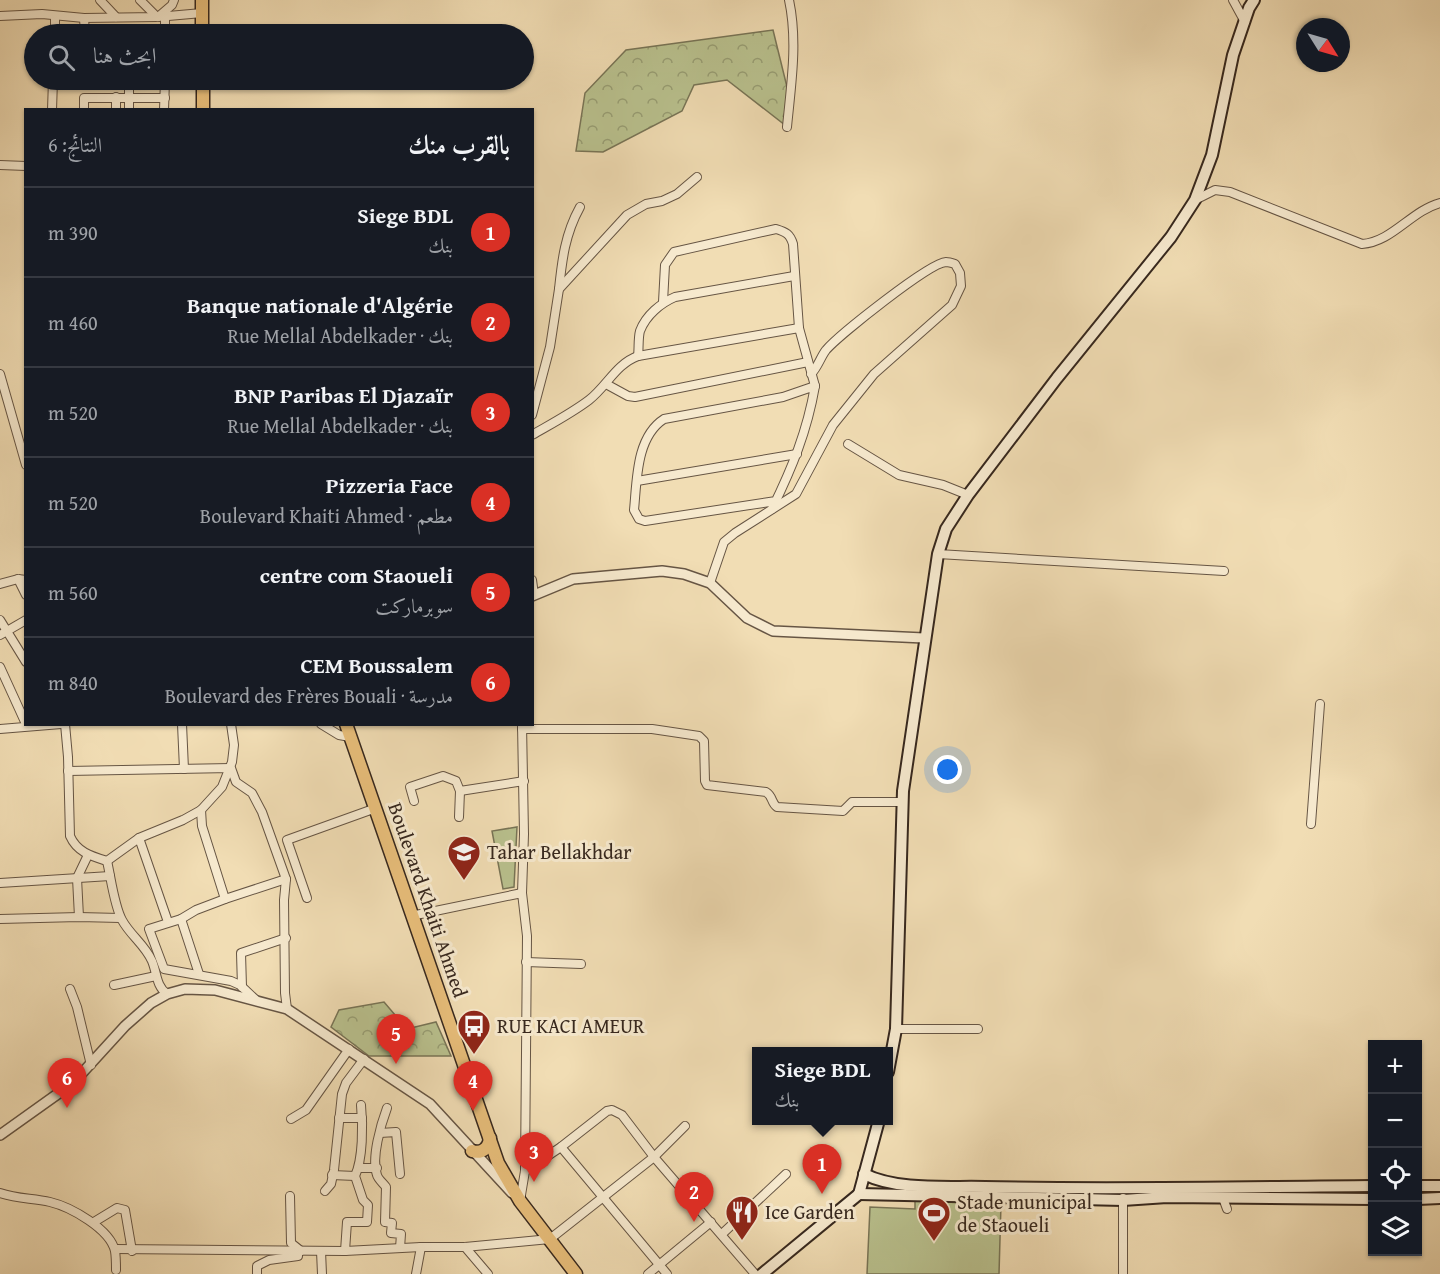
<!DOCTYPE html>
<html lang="ar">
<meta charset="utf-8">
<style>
:root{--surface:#171b24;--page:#20242c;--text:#f1f3f6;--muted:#9ea1a6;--line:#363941;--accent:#d93025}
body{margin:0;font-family:"Gentium Book Plus",Amiri,serif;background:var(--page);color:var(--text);direction:rtl}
.controls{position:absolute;right:18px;bottom:18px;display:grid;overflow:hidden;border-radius:0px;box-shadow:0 2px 4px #0004}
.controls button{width:54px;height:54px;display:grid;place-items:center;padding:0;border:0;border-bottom:2px solid var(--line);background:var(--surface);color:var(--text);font:30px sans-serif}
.compass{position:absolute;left:1296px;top:18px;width:54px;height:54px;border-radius:50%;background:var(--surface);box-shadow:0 2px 4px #0004;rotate:127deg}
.you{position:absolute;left:948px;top:770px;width:21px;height:21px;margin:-15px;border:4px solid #fff;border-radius:50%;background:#1a73e8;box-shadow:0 0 0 9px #1a73e833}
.badge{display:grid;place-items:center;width:39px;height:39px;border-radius:50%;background:var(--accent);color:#fff;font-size:20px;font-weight:700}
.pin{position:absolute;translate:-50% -50px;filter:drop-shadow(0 2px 3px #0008)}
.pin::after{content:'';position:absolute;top:32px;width:21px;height:18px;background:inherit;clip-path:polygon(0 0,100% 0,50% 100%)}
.popup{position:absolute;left:752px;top:1047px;width:141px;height:78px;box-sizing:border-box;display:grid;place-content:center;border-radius:0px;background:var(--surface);filter:drop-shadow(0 2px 4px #0005);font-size:20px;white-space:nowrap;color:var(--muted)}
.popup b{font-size:22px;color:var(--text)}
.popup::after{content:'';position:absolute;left:50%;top:100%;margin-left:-12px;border:12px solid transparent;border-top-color:var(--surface)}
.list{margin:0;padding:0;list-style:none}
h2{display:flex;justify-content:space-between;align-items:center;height:78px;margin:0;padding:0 24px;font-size:26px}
h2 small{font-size:20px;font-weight:400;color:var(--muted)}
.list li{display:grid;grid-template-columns:39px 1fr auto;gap:18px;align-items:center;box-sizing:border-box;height:90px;padding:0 24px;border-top:2px solid var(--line)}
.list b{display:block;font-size:22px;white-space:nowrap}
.list p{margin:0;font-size:20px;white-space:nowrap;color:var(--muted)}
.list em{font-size:20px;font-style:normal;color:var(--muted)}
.icon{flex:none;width:33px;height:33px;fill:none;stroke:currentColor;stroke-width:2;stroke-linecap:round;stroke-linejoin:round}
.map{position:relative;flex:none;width:1440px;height:1274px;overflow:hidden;direction:ltr}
.search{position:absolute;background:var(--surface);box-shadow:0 2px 4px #0004;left:24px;top:24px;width:510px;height:66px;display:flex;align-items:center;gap:15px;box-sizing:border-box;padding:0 21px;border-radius:33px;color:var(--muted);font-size:22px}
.panel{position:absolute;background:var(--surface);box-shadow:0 2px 4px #0004;left:24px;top:108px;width:510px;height:618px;border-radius:0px;direction:rtl}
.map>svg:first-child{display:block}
.green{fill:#b9c18e;stroke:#787456;stroke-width:1.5}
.forest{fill:url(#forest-crowns);stroke:#787456;stroke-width:1.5}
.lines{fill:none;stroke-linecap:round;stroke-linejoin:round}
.minor-casing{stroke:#654;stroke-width:10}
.tertiary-casing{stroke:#654;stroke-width:12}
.secondary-casing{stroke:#37281e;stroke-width:14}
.trunk-casing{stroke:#37281e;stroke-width:15}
.minor{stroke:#f6e9ce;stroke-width:8}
.tertiary{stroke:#f6e9ce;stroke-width:9}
.secondary{stroke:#f6e9ce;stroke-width:10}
.trunk{stroke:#e8be7a;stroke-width:12}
.labels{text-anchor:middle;stroke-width:6;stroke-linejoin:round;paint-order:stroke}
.poi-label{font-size:20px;fill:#37281e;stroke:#f6e9ce;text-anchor:start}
.street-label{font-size:20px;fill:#37281e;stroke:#f6e9ce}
</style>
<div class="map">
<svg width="1440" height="1274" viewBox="0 0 1440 1274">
<defs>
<pattern id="forest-crowns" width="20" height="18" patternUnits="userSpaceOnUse" patternTransform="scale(1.5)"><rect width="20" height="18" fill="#b9c18e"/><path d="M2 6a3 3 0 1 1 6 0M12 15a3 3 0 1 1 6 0" fill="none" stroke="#979d73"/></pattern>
</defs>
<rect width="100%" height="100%" fill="#f1ddb4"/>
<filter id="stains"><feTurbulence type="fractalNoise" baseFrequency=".00333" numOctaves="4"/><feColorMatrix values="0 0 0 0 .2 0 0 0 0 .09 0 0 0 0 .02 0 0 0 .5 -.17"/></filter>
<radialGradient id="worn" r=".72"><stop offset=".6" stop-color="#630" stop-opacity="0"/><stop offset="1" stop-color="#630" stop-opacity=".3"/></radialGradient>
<g class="green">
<polygon points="517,827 514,887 503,889 492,831"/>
<polygon points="915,1201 1001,1204 999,1274 867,1274 870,1207 915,1209"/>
</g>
<g class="forest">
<polygon points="773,30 788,91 785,125 727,80 694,85 682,111 603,152 576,151 585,93 626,50"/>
<polygon points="384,1002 407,1029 436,1022 451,1056 369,1056 331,1027 339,1010"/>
</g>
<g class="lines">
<defs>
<g id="minor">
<polyline points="100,0 116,17"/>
<polyline points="140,0 157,17"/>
<polyline points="1233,0 1245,22"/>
<polyline points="0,16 42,14 84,18 157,17 202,13"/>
<polyline points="158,17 172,5 174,0"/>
<polyline points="165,17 165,34"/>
<polyline points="84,18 85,34"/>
<polyline points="55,34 55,16"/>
<polyline points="116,97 116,110"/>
<polyline points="52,110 53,80"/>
<polyline points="84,110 84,98 165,98"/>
<polyline points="129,110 129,80"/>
<polyline points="164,110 165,80"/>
<path d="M787,127C791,85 798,42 789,0"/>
<polyline points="0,165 26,166"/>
<path d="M1195,200L1215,190L1230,192L1362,244C1392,242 1411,211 1440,203"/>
<path d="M559,289C562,260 565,234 580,207"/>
<path d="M663,302L665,265L674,252L776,229C786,232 790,234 793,244L799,328L815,386"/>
<path d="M638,356C639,349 638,338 640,331C646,315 661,303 675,297L794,276"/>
<polyline points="0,374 26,465"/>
<polyline points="606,384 628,396 635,397 808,362"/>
<polyline points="532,415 550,347 559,289 627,215 646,204 662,201 677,194 697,177"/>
<path d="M532,435C551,424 572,413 589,400C607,386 616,364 638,356L799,328"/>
<polyline points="848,444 899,475 943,485 968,495"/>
<polyline points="637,481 797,454"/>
<path d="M772,509C792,468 807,432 815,386L783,397L664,419C636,437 637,480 634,510L639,519L645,521L776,501"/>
<polyline points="938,554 1224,571"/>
<polyline points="18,579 26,595"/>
<polyline points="532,580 534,595"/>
<path d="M710,583L724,542L735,533L796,494L833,425L874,374L952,305L961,286L960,273L955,264C952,263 949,262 946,262C929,263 839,335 826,350C820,358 818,367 811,374"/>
<polyline points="0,584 18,579 26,580"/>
<polyline points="0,620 26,662"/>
<polyline points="0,635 26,620"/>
<polyline points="0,667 26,724"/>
<path d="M65,724L68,757L70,836C77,852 91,856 107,861L139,838L183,820L201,810L222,787L232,762L234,745L231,724"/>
<polyline points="182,724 184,769"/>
<polyline points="321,724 339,735 350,737"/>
<polyline points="0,729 61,724"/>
<path d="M522,729H652L699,736L704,741L705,781L707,785L766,792C773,796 771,803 777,807L843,811L852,802H903"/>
<polyline points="68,771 231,768 236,782 252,793 262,812 286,879 284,900 285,993 287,1009"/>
<polyline points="460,791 524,781"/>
<polyline points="414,801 410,787 443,776 456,781 460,791 459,817"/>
<polyline points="201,810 202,826 225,899"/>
<polyline points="1311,824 1320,704"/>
<polyline points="139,838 168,922"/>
<path d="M107,861C111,878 114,905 122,920C130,935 145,945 152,961C157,973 156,986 167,994"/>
<polyline points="0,883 110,876"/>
<polyline points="522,893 524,834 522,724"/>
<polyline points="307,898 287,840 376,808"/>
<polyline points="411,916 522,893 527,936 525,1171 520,1201"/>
<polyline points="79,917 77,878 88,855"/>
<polyline points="0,919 79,917 120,918"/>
<polyline points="181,919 199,974"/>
<polyline points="526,962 581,964"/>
<polyline points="114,985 156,976"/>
<polyline points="242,987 241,953 286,938"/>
<polyline points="70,989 77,1007 91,1065"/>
<polyline points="256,1000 240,985 231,981 164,969 149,929 181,919 196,910 225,899 286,879"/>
<polyline points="896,1029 978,1029"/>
<path d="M387,1108C381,1124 371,1158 377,1175C378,1179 383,1183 386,1187L385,1222L392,1223L391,1233L401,1234L400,1248"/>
<polyline points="339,1118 362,1118"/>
<polyline points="291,1119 306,1110 349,1049"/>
<polyline points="380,1133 396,1132 400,1174"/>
<polyline points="561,1147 667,1274"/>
<polyline points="359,1168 377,1168"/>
<polyline points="525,1171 561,1147 607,1111 612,1110 622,1115 654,1157 755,1274"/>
<polyline points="332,1175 355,1176"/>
<polyline points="325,1191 331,1184 334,1170 342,1094 346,1083 364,1059"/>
<path d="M0,1193C17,1199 33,1198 50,1202C71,1207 110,1229 115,1251C116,1257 116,1264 116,1270"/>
<polyline points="290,1196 291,1243 301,1251"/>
<polyline points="1223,1198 1227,1209"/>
<polyline points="94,1222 117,1208 125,1210 132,1251"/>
<polyline points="722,1234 786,1174"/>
<polyline points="465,1247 488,1274"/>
<polyline points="115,1249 345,1251 421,1247 465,1247 550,1239 654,1157 685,1126"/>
<polyline points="321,1251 322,1274"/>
<path d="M345,1251L347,1222H367L368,1205L363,1200L355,1176C363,1159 363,1125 361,1105"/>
<polyline points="257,1274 257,1266 269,1260 298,1256 298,1251"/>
<polyline points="416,1274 421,1247"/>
<polyline points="648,1274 711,1222"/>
<polyline points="1123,1274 1123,1198"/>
</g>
<g id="tertiary">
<polyline points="532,596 573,579 662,571 684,574 710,583 747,618 773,631 924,638"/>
<polyline points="0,1135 73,1083 125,1026 151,1003 167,994 185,989 215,990 287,1009 430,1104 512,1193"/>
</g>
<g id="secondary">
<polyline points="888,1072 896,1029 903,791 938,554 946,529 968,495 1057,378 1171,237 1195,200 1212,155 1233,55 1249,8 1254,0"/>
<path d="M864,1174C898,1191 948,1186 985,1187C1114,1190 1244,1187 1372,1186"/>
<polyline points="1418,1186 1440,1186"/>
<polyline points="859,1194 1123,1200 1167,1197 1372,1199"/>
<polyline points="859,1194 879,1120"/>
<polyline points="1418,1199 1440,1198"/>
<polyline points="762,1274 859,1194"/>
</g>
<g id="trunk">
<polyline points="202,0 202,34"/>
<polyline points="203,80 203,110"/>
<polyline points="346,724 498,1163 520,1201 576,1274"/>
<path d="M472,1151C482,1154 489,1148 490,1138"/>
</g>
</defs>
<use href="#minor" class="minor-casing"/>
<use href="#tertiary" class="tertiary-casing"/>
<use href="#secondary" class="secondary-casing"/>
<use href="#trunk" class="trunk-casing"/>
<use href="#minor" class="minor"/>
<use href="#tertiary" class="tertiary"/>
<use href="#secondary" class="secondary"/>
<use href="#trunk" class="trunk"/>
</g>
<defs>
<symbol id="school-pin" viewBox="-11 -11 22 30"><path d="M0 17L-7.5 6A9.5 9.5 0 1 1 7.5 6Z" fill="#8f2418" stroke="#f6e9ce"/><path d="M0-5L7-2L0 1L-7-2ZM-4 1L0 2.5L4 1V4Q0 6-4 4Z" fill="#fff"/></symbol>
<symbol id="bus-pin" viewBox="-11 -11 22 30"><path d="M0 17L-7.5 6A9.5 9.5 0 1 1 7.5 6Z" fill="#8f2418" stroke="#f6e9ce"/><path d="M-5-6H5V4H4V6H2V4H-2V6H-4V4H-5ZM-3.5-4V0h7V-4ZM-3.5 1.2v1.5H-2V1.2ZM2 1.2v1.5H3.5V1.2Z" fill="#fff"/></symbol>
<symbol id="restaurant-pin" viewBox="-11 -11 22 30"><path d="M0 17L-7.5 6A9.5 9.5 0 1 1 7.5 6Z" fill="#8f2418" stroke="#f6e9ce"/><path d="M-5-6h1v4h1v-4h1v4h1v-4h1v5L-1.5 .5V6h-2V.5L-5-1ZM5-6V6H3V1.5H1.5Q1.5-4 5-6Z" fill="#fff"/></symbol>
<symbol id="stadium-pin" viewBox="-11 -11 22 30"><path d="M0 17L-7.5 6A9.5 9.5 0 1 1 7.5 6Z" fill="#8f2418" stroke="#f6e9ce"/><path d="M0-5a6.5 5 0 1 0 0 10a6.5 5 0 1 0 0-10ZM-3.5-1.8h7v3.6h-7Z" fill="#fff"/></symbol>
</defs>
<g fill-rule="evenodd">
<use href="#school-pin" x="445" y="833" width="38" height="52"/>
<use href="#bus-pin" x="455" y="1007" width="38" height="52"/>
<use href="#restaurant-pin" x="723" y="1193" width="38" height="52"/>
<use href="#stadium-pin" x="915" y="1194" width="38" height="52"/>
</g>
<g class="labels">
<g class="poi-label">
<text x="487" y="859">Tahar Bellakhdar</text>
<text x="497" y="1033">RUE KACI AMEUR</text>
<text x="957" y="1209">Stade municipal<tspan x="957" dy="23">de Staoueli</tspan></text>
<text x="765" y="1219">Ice Garden</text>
</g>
<g class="street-label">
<text transform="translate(428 900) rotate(71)" y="7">Boulevard Khaiti Ahmed</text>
</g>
</g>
<rect width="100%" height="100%" filter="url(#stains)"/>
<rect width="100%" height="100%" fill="url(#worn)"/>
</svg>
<div class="controls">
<button>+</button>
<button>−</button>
<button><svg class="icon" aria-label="locate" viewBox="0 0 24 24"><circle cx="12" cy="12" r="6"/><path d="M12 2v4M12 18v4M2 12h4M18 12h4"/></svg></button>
<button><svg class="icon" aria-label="layers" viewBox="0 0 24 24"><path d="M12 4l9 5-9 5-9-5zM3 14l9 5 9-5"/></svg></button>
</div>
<svg class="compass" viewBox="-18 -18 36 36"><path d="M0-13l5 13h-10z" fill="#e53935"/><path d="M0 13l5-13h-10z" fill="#9ea1a6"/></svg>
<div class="you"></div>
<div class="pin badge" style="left:822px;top:1194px">1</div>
<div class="popup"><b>Siege BDL</b>بنك</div>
<div class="pin badge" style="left:694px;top:1222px">2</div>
<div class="pin badge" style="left:534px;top:1182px">3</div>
<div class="pin badge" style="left:473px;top:1111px">4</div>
<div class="pin badge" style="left:396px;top:1064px">5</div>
<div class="pin badge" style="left:67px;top:1108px">6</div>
<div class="search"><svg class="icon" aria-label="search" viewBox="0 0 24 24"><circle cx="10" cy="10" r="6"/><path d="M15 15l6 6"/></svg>ابحث هنا</div>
<section class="panel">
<h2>بالقرب منك<small>النتائج: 6</small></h2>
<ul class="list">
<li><span class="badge">1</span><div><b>Siege BDL</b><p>بنك</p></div><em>390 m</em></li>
<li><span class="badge">2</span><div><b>Banque nationale d'Algérie</b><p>بنك · Rue Mellal Abdelkader</p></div><em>460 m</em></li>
<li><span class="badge">3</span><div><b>BNP Paribas El Djazaïr</b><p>بنك · Rue Mellal Abdelkader</p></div><em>520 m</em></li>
<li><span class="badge">4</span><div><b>Pizzeria Face</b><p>مطعم · Boulevard Khaiti Ahmed</p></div><em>520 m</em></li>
<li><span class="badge">5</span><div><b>centre com Staoueli</b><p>سوبرماركت</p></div><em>560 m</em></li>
<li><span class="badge">6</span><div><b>CEM Boussalem</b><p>مدرسة · Boulevard des Frères Bouali</p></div><em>840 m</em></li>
</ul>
</section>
</div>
